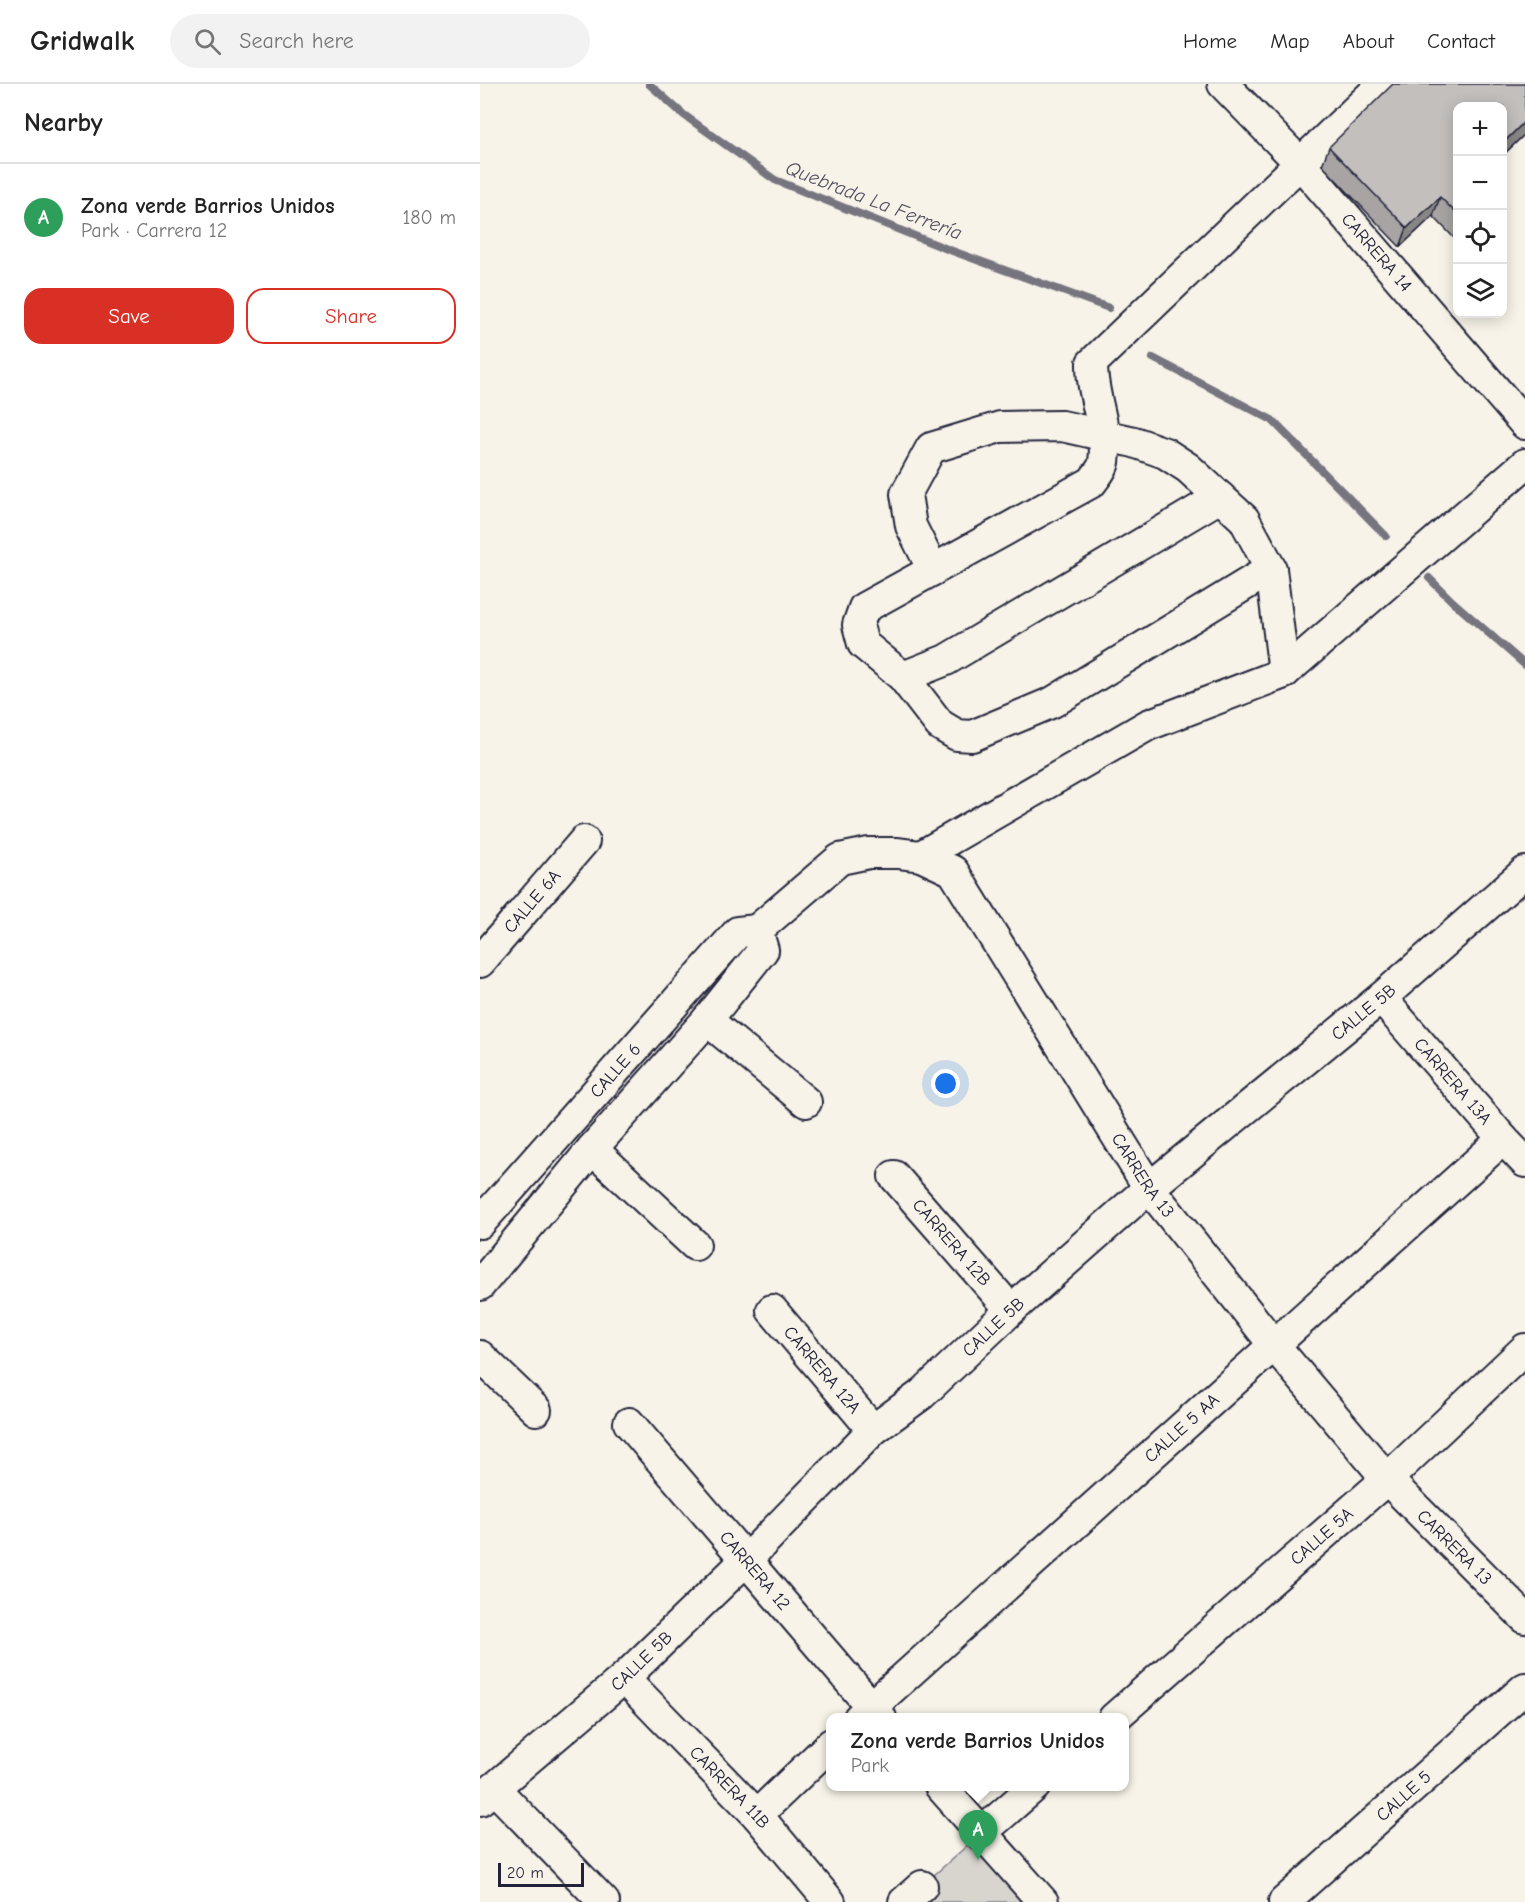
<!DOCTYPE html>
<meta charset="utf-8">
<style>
:root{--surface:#fff;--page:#f2f2f2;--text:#222;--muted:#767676;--line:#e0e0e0;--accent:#d93025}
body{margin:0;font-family:"Comic Neue",sans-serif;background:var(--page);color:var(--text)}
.controls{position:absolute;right:18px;top:18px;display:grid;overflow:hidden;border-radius:12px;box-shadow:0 3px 15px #0003}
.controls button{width:54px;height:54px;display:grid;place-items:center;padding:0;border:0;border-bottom:2px solid var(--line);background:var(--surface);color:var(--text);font:30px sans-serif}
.scale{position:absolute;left:18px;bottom:15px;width:86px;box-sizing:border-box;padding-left:6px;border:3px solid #22223b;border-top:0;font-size:16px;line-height:21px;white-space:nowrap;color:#22223b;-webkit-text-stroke:4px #f7f3e8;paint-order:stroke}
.you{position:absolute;left:466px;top:1000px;width:21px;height:21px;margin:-15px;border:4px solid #fff;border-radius:50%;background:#1a73e8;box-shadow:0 0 0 9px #1a73e833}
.badge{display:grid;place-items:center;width:39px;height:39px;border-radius:50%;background:var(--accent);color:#fff;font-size:20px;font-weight:700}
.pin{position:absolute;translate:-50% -50px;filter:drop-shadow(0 2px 3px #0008)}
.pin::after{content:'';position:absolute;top:32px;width:21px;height:18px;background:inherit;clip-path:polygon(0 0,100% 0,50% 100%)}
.popup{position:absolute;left:346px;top:1629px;width:303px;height:78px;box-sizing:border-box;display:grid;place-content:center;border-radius:12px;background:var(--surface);filter:drop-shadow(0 2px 4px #0005);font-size:20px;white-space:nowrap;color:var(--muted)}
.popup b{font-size:22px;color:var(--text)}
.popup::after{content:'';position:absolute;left:50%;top:100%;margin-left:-12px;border:12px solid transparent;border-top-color:var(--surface)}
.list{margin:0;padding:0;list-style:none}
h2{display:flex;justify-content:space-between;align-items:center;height:78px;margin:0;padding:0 24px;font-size:26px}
h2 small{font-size:20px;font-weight:400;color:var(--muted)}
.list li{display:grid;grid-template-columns:39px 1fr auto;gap:18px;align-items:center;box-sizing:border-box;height:108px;padding:0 24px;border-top:2px solid var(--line)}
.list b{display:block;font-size:22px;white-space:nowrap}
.list p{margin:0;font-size:20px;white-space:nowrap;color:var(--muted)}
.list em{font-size:20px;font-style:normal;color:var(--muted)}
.actions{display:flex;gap:12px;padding:18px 24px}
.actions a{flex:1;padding:14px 0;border:2px solid var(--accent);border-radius:18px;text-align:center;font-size:21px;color:var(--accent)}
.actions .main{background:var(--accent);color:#fff}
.icon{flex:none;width:33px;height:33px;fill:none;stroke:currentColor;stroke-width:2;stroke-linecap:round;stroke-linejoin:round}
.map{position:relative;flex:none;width:1045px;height:1818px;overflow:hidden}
header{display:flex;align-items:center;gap:36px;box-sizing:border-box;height:84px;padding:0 30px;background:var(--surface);border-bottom:2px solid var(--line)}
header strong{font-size:28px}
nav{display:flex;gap:33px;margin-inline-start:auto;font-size:21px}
.search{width:420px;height:54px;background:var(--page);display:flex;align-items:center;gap:15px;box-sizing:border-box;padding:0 21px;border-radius:33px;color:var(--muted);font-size:22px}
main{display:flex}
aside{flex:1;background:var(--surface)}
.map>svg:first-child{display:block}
.green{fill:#d8d5cf;stroke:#7d7c85;stroke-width:1.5}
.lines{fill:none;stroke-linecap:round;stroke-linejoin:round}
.stream{stroke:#76747f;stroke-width:8}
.minor-casing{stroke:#22223b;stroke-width:34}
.minor{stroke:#f7f3e8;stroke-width:30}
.wall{fill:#a7a4a3;stroke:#22223b;stroke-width:1.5}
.shaded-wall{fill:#888684;stroke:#22223b;stroke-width:1.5}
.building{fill:#c2bfbd;stroke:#22223b;stroke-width:1.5}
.labels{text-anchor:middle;stroke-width:4.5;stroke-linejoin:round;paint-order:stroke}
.street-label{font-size:18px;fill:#22223b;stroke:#f7f3e8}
.water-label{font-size:20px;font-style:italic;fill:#535263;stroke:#f7f3e8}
</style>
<header>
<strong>Gridwalk</strong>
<div class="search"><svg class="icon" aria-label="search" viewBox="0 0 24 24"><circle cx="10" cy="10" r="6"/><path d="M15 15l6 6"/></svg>Search here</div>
<nav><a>Home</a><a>Map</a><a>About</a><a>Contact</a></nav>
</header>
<main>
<aside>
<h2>Nearby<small></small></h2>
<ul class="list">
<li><span class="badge" style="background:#2e9e5b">A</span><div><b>Zona verde Barrios Unidos</b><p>Park · Carrera 12</p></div><em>180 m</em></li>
</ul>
<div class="actions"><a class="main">Save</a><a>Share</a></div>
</aside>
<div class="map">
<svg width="1045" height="1818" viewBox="0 0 1045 1818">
<rect width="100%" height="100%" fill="#f7f3e8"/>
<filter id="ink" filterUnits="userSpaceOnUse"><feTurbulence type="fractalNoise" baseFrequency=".0167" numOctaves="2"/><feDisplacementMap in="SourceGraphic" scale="12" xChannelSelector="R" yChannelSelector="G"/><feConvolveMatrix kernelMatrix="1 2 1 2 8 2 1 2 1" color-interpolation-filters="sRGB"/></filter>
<g filter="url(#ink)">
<polygon class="green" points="500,1750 563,1818 424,1818"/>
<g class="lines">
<g class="stream">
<polyline points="169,0 204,31 295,96 467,165 629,224"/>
<polyline points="673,274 792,336 906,452"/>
<polyline points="949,494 972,517 1045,581"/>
</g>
<defs>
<g id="minor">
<path id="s1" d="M743,0L819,78L1045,340"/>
<path d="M791,485L573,618L492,652L477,651L460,641L423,593L383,560L378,541L384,524L612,398C616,392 623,385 624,378C629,345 611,312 612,279L903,0"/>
<polyline points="453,486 431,442 426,410 451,364 520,343 582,342 654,358 685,369 708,384 764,435 791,485 804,589"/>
<polyline points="423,593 466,576 740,413"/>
<polyline points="441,772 668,641 804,589 1045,380"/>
<path id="s2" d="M277,846L360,775L389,769H418L441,772L473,787L669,1104L794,1261L907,1395L1045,1534"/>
<path id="s3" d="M0,878L104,757"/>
<path id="s4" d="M901,914L1023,1055L1045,1078"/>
<polyline points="227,936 326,1018"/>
<polyline points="112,1065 215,1161"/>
<path id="s5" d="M414,1092L531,1226"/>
<path id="s6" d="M0,1139L258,848L277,846"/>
<polyline points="0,1201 112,1065 227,936 283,866 277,846"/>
<path id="s7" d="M292,1226L393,1346"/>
<polyline points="0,1272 56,1326"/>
<path id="s8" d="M149,1339L401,1634"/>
<path id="s9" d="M144,1594L277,1731L350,1818"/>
<path id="s10" d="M379,1634L1023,1055"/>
<path id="s11" d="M634,1634L907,1395L1045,1265"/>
<polyline points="460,1702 563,1818"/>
<polyline points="14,1704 124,1818"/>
<path id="s12" d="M0,1716L144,1594L266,1476L393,1346L442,1310L531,1226L669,1104L901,914L1045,788"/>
<polyline points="277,1731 351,1660"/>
<polyline points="500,1750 555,1702"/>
<polyline points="424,1818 442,1802"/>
<path id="s13" d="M804,1818L1045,1604"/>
</g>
</defs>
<use href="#minor" class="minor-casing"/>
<use href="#minor" class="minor"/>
</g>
<polygon class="wall" points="1045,0 1045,50 1023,71 1023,22 978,22 978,154 976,156 953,132 920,163 842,81 849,63"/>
<g class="shaded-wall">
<polygon points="1045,37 1045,50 1023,71 1023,59"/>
<polygon points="960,113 953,132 920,163 927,144"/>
</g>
<polygon class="building" points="913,0 1045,0 1045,37 1023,59 1023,22 978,22 978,131 960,113 927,144 849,63"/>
</g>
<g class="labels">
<g class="street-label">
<text dy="6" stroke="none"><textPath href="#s1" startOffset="228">CARRERA 14</textPath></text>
<text dy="6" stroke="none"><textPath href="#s3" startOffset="80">CALLE 6A</textPath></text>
<text dy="6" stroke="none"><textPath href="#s12" startOffset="1185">CALLE 5B</textPath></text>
<text dy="6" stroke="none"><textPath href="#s6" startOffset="204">CALLE 6</textPath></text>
<text dy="6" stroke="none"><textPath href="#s4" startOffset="110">CARRERA 13A</textPath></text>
<text dy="6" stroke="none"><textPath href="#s2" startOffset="585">CARRERA 13</textPath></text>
<text dy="6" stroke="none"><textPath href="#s5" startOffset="88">CARRERA 12B</textPath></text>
<text dy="6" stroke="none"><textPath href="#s12" startOffset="699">CALLE 5B</textPath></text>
<text dy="6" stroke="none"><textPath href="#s7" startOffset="78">CARRERA 12A</textPath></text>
<text dy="6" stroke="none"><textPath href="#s10" startOffset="434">CALLE 5 AA</textPath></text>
<text dy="6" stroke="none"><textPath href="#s11" startOffset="276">CALLE 5A</textPath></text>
<text dy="6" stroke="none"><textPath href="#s2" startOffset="1071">CARRERA 13</textPath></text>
<text dy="6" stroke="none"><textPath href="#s8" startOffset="194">CARRERA 12</textPath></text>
<text dy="6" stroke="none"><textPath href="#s12" startOffset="213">CALLE 5B</textPath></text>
<text dy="6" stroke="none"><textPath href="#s9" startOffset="152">CARRERA 11B</textPath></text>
<text dy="6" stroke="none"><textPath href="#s13" startOffset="160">CALLE 5</textPath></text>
</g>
<g class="water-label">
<text transform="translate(394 116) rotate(21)" y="7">Quebrada La Ferrería</text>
</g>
</g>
</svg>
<div class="controls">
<button>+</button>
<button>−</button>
<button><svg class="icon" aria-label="locate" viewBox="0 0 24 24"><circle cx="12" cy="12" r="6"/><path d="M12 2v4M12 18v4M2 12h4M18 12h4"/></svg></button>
<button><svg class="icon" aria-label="layers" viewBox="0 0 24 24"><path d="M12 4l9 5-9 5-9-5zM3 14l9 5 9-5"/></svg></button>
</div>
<div class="scale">20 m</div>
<div class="you"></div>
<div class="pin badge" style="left:498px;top:1776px;background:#2e9e5b">A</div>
<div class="popup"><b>Zona verde Barrios Unidos</b>Park</div>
</div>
</main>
